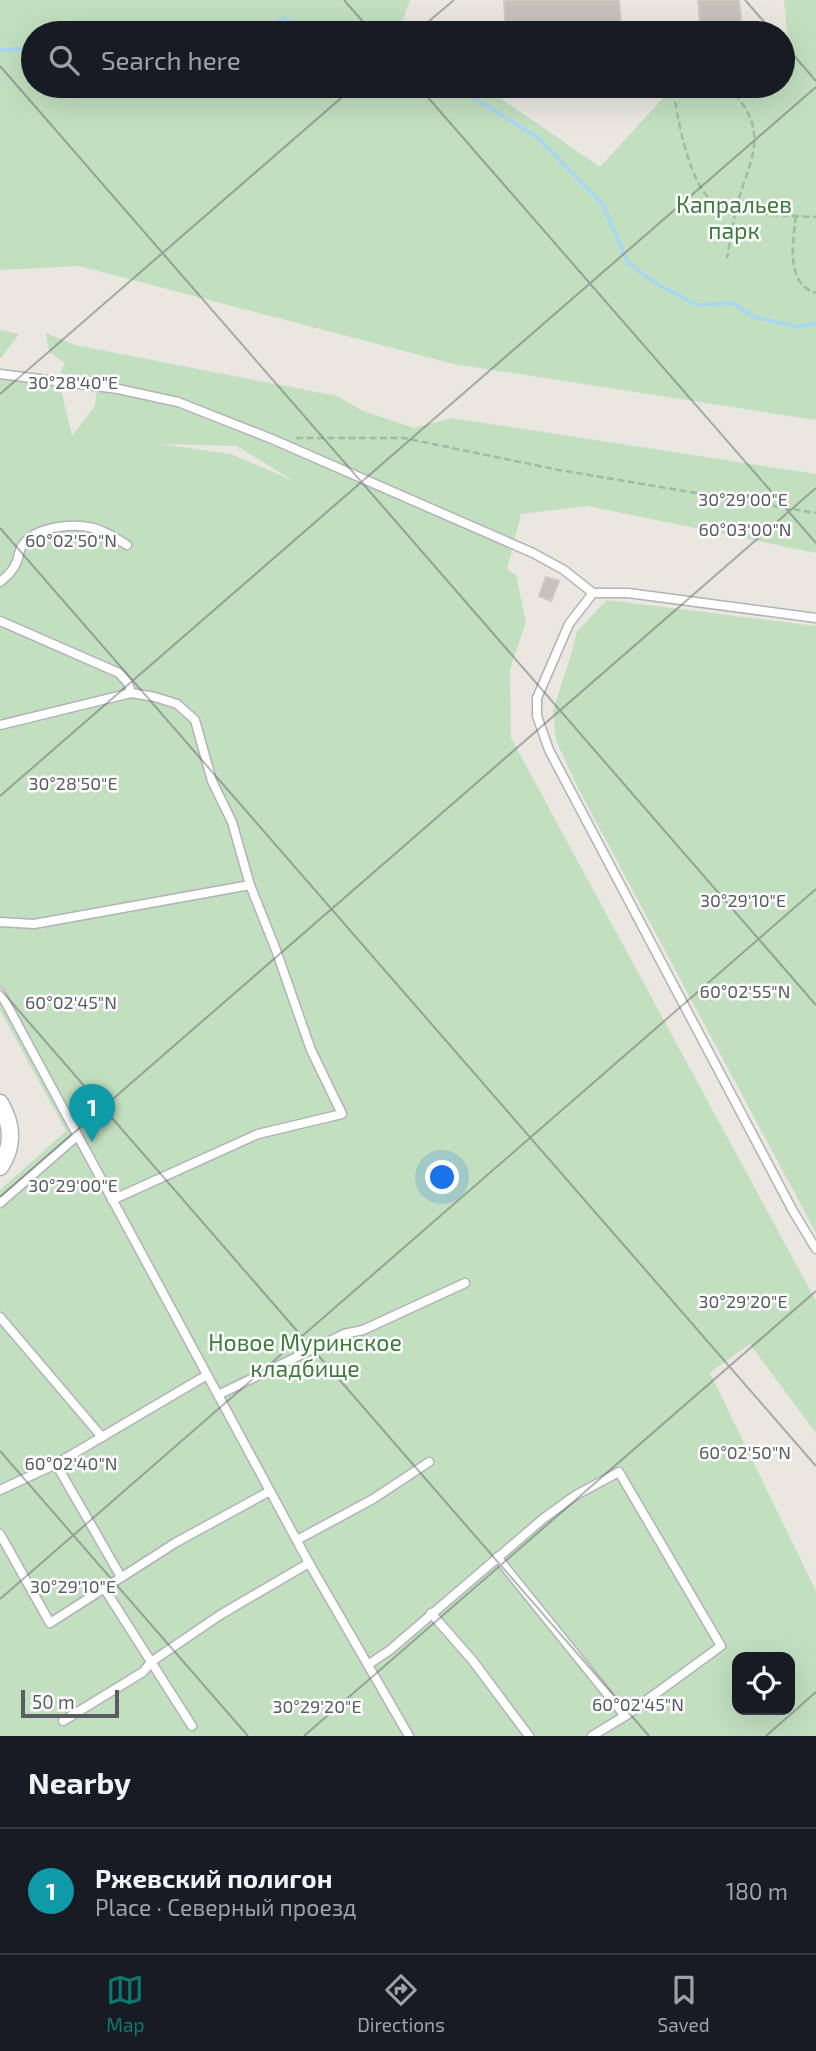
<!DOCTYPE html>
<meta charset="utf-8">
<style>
:root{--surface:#171b24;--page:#20242c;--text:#f1f3f6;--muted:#9ea1a6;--line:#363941;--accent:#0f766e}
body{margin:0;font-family:"Exo 2",sans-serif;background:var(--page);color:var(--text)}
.controls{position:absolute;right:21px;bottom:21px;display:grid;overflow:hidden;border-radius:14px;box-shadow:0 7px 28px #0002}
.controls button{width:63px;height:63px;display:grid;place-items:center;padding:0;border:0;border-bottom:2px solid var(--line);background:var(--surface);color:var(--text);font:35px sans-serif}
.scale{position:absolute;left:21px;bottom:18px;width:98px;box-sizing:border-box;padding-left:7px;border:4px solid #595c60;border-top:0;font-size:19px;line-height:24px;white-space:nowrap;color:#595c60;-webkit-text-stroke:5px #fff;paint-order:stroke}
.you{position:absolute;left:443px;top:1178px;width:24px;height:24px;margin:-18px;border:5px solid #fff;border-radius:50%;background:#1a73e8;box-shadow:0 0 0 10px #1a73e833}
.badge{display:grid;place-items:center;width:46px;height:46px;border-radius:50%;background:var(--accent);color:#fff;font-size:23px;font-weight:700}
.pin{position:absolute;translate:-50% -58px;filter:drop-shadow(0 2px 4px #0008)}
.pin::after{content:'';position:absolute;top:37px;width:24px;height:21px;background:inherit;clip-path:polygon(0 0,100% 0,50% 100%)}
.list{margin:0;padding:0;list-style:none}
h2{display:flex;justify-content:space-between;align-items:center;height:91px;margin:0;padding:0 28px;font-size:30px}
h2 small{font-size:23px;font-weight:400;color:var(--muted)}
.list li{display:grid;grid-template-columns:46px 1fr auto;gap:21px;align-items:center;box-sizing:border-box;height:126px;padding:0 28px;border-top:2px solid var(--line)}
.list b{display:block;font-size:26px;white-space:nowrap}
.list p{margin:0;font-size:23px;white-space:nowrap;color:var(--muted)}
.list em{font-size:23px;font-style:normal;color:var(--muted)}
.icon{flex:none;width:38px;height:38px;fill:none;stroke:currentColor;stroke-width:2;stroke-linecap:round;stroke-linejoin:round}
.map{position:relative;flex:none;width:816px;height:1736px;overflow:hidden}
.search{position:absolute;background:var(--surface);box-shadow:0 7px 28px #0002;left:21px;right:21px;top:21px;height:77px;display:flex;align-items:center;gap:18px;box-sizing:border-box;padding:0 24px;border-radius:38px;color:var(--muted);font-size:26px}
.sheet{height:217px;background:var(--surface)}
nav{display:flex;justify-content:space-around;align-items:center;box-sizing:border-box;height:98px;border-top:2px solid var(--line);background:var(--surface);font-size:19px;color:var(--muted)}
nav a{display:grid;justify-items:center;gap:4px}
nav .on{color:var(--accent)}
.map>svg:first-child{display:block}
.green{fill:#c2dfc0;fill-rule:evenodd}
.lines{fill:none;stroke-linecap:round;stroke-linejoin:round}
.stream{stroke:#a8d7f3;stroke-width:3.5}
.building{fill:#c5c2be;stroke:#cec8c0;stroke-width:2}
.service-casing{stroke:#b1b3b7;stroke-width:11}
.minor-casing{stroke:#b1b3b7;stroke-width:19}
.path{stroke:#9abfa2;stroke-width:2.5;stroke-dasharray:7 3.5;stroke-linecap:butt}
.service{stroke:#fff;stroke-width:8}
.minor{stroke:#fff;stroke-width:16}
.ticks{fill:none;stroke:#595c60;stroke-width:2;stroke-opacity:0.45}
.labels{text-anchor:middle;stroke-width:5;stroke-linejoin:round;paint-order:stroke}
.park-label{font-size:23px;fill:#3f7a3e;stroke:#fff}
.ticks-label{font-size:18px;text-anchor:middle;fill:#595c60;stroke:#fff;stroke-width:5;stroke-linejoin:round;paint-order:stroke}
</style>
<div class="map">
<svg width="816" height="1736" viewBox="0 0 816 1736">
<rect width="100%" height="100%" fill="#eae7e1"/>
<g class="green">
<polygon points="0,0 410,0 400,28 408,33 33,33 33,86 483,86 600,167 674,86 783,86 783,68 790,67 784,0 816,0 816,420 454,364 79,266 0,270"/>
<polygon points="0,330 19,334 1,358 0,358"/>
<path d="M46,333L75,345L337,396L363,411L414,428L452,418L816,474V553L588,506L521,514L507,569L516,575L526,622L510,669L511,738L816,1301V1433L750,1344L710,1373L816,1591V1736H0V1190L66,1131L0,1010V379L60,385L72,436L95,406L97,386L102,381L60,373L65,363L49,352ZM161,444L237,446L294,481L231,454ZM737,1657H790V1710H737Z"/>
<polygon points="607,600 816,626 816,1233 577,786 556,740 553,711 573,648 577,631"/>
</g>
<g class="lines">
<g class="stream">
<polyline points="254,33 284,18 316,33"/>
<polyline points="0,50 33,48"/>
<polyline points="454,86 536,136 603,205 628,263 654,282 696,305 733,303 754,317 798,327 816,323"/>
</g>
</g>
<g class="building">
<polygon points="504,0 619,0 621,30 573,33 506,33"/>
<polygon points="698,0 739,0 742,31 701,33"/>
<polygon points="546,577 559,581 551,601 539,596"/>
</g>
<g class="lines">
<defs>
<g id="service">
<polyline points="0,374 118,389 178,402 272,439 533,553 564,570 593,593"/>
<path d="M0,582C7,576 14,570 17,561C19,556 19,550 22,546C34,526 73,523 93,528C105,531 116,538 127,545"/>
<polyline points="816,618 628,593 593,593 569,624 537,698 537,716 549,750 793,1211 816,1249"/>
<polyline points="0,621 119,673 128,683 131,693"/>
<polyline points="0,725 131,693 155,697 177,704 195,720 212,781 232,822 250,885 276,950 311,1050 342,1114 258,1134 112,1200"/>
<polyline points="0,922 34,924 250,885"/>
<polyline points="0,992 309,1563 409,1736"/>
<polyline points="0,1203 77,1136"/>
<polyline points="0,1317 102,1437"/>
<polyline points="218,1395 344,1334 363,1330 465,1283"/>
<polyline points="56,1464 121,1577"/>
<polyline points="0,1490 56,1464 207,1375"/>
<polyline points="0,1534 50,1623 175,1543 270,1491"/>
<polyline points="297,1540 373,1499 429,1462"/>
<polyline points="497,1557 625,1716"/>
<polyline points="104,1588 192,1726"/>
<polyline points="431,1613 473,1661 529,1736"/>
<polyline points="369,1664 390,1650 544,1518 576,1495 619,1472 721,1646 625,1716 592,1736"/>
<polyline points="63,1721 143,1672 151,1662 220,1615 309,1563"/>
</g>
<path id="minor" d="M0,1103C13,1125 14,1146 0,1167"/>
</defs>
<use href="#service" class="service-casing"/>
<use href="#minor" class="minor-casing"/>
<g class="path">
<path d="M728,86C772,133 751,155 736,208L771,215L816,217"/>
<path d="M675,102C680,129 691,188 715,203C720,207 730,207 736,208L727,258"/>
<path d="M796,216C793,241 785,284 816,293"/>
<polyline points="296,438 404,438 559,470 816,513"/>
</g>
<use href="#service" class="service"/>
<use href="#minor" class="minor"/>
</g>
<path class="ticks" d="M344,0L373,33M745,0L774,33M415,33L454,0M783,43L816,81M0,66L816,1005M418,86L816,543M0,394L355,86M0,528L816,1466M0,796L816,87M0,989L649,1736M0,1197L816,488M0,1451L248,1736M0,1599L816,889M304,1736L816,1291M766,1736L816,1692"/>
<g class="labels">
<g class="park-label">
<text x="734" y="213">Капральев<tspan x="734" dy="26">парк</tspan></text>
<text x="305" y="1351">Новое Муринское<tspan x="305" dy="26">кладбище</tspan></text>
</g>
</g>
<g class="ticks-label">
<text x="73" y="389">30°28'40"E</text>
<text x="743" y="506">30°29'00"E</text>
<text x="745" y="536">60°03'00"N</text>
<text x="71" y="547">60°02'50"N</text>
<text x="73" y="790">30°28'50"E</text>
<text x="743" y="907">30°29'10"E</text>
<text x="745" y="998">60°02'55"N</text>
<text x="71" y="1009">60°02'45"N</text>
<text x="73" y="1192">30°29'00"E</text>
<text x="743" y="1308">30°29'20"E</text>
<text x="745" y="1459">60°02'50"N</text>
<text x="71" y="1470">60°02'40"N</text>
<text x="73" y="1593">30°29'10"E</text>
<text x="638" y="1711">60°02'45"N</text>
<text x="317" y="1713">30°29'20"E</text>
</g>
</svg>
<div class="controls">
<button><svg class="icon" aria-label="locate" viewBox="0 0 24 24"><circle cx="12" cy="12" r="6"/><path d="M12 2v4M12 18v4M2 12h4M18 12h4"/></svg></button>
</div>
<div class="scale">50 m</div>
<div class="you"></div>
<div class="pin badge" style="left:92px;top:1142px;background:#0f9aa8">1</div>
<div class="search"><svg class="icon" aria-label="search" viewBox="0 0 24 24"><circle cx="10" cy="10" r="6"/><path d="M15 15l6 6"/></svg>Search here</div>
</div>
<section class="sheet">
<h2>Nearby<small></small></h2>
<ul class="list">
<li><span class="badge" style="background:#0f9aa8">1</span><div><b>Ржевский полигон</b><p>Place · Северный проезд</p></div><em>180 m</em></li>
</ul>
</section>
<nav>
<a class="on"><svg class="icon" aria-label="map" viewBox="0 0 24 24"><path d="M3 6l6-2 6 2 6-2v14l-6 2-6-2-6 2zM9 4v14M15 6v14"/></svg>Map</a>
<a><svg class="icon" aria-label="directions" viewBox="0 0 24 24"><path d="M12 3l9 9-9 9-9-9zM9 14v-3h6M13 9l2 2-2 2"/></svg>Directions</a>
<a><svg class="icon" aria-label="saved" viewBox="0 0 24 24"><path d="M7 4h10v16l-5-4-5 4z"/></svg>Saved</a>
</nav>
